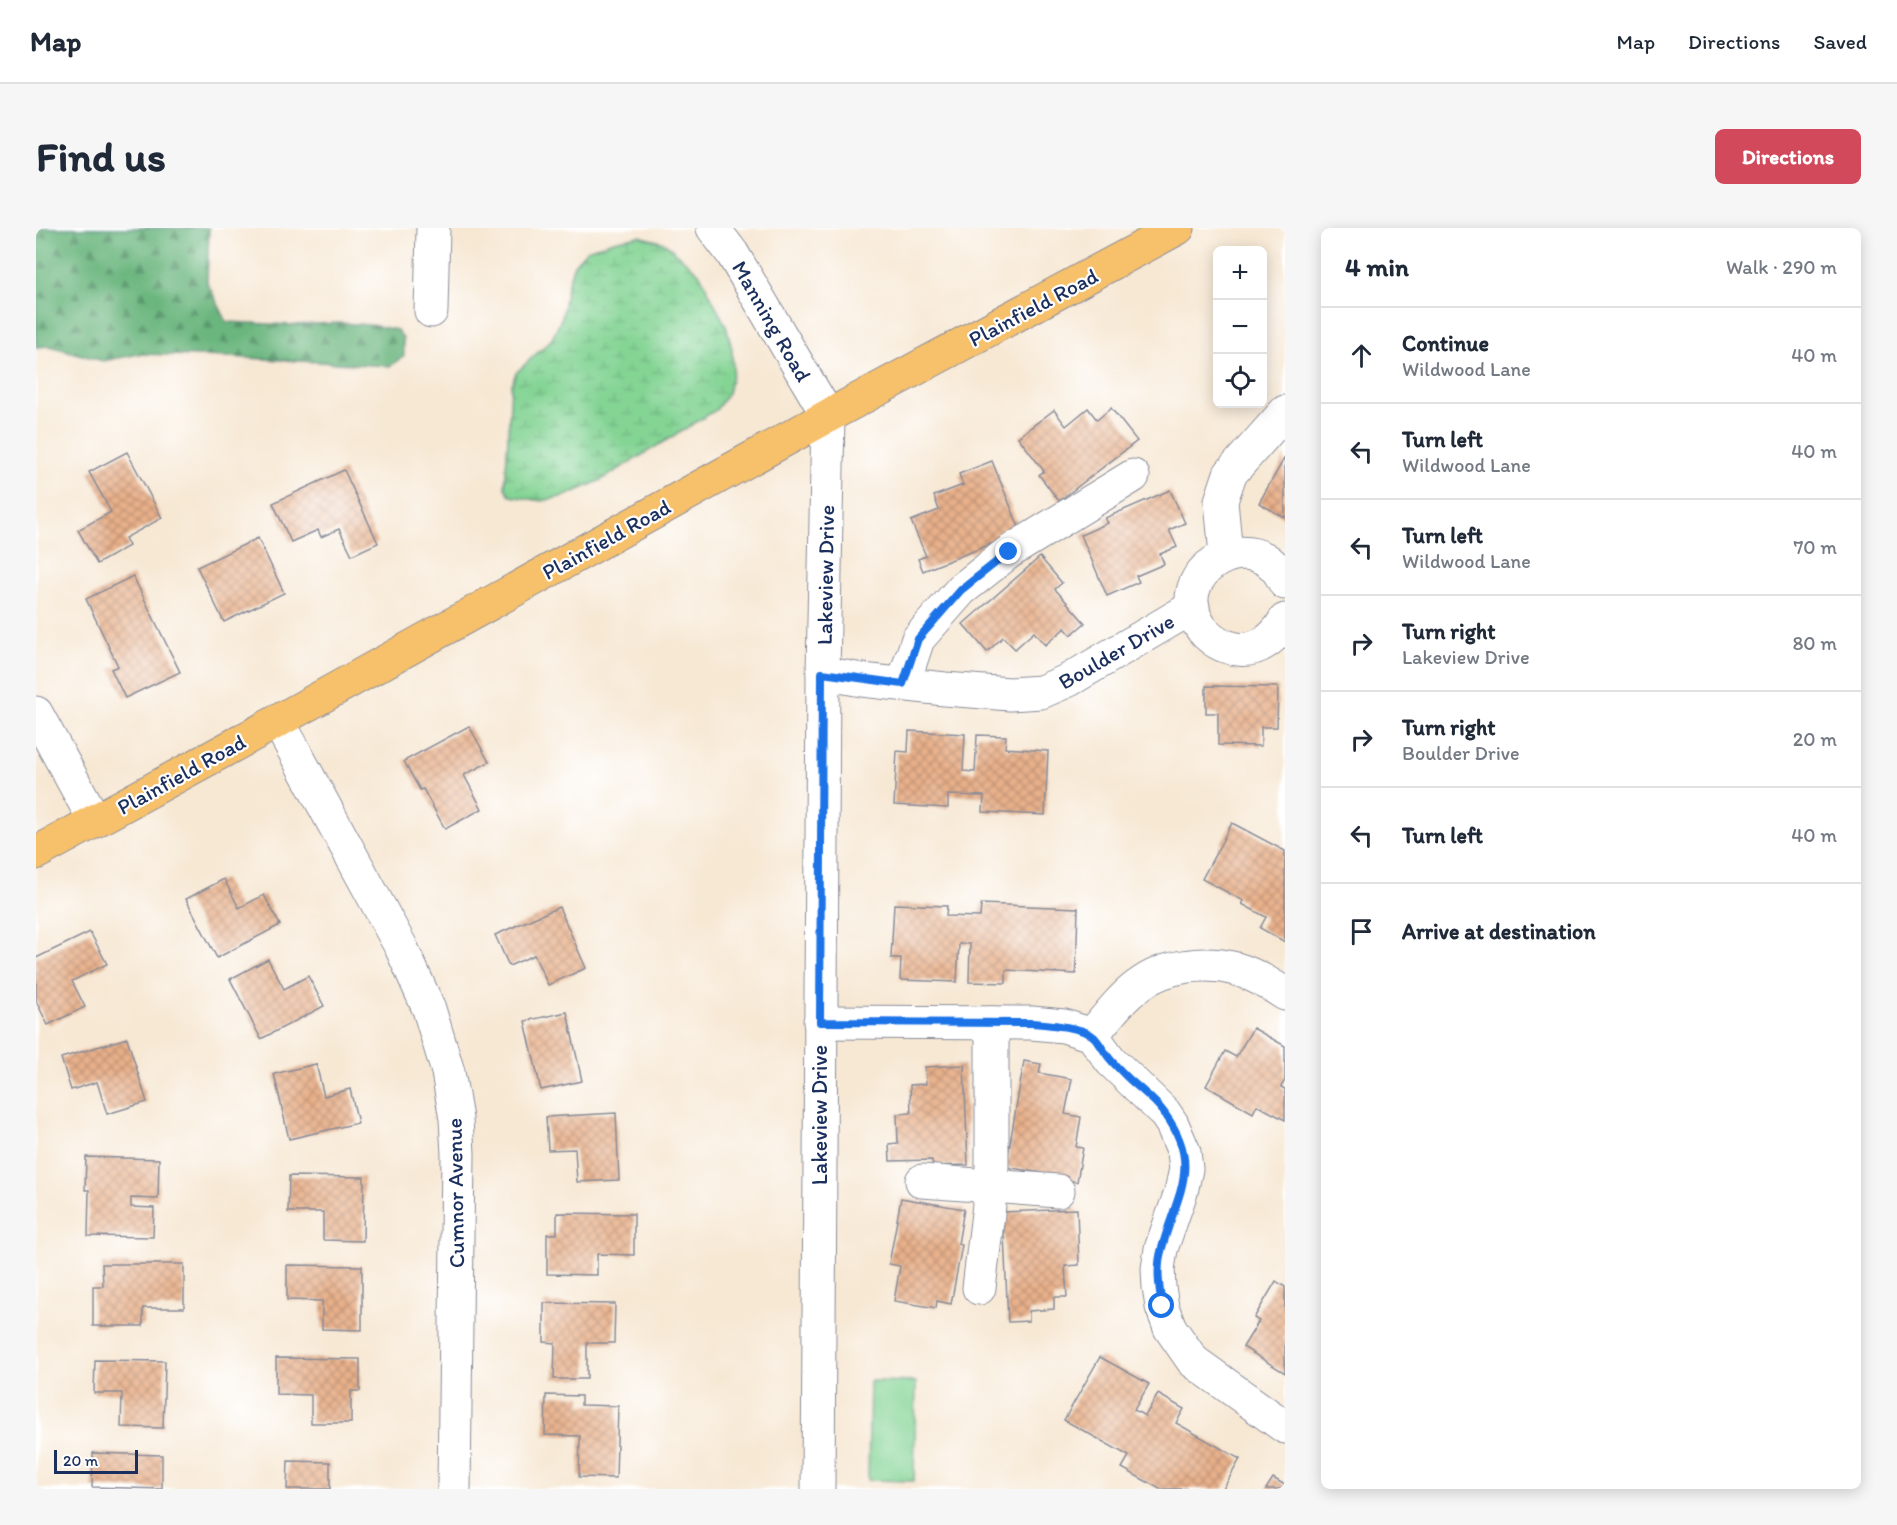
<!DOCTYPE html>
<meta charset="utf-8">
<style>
:root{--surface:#fff;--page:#f6f6f7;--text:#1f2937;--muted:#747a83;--line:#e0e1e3;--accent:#d1495b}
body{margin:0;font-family:Itim,sans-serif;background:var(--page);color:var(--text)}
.controls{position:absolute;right:18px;top:18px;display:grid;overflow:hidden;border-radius:9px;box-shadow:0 3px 15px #0003}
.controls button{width:54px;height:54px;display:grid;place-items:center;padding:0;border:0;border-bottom:2px solid var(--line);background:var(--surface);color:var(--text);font:30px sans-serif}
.scale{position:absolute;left:18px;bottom:15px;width:84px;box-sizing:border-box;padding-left:6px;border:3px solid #1b2f5e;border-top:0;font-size:16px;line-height:21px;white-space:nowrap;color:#1b2f5e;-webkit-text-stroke:4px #fff;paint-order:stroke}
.stop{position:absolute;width:18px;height:18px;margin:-14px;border:4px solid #1a73e8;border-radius:50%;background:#fff}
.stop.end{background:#1a73e8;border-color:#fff;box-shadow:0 2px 6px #0008}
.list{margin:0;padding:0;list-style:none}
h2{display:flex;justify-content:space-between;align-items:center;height:78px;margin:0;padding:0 24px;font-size:26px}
h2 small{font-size:20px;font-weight:400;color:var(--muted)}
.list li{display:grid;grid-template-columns:39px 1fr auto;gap:18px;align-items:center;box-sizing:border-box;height:96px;padding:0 24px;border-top:2px solid var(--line)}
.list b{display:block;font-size:22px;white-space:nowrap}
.list p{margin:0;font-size:20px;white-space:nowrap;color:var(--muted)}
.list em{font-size:20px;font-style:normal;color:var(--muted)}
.icon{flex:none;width:33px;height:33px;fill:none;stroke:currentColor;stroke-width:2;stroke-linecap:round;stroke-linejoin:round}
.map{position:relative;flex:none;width:1249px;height:1261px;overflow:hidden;border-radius:9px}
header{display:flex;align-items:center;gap:36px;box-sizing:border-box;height:84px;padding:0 30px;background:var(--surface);border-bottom:2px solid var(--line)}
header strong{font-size:28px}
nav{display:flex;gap:33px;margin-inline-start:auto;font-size:21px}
.intro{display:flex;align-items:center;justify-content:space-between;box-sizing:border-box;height:144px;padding:0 36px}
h1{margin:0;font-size:42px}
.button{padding:15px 27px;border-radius:9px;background:var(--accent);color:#fff;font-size:21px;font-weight:700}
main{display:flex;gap:36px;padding:0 36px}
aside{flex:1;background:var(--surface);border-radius:9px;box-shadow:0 3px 15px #0003}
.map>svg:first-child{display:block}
.forest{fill:url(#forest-firs);stroke:#43726e;stroke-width:1.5}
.wetland{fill:url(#wetland-marsh);stroke:#508279;stroke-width:1.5}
.pitch{fill:#84d494;stroke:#508279;stroke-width:1.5}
.building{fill:url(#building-cross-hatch)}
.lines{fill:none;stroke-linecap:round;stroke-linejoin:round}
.minor-casing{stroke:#898c99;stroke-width:35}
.major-casing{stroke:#898c99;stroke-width:35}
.minor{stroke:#fff;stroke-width:33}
.major{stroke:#f7c06b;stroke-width:33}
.route{stroke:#1a73e8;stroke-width:8}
.labels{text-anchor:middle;stroke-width:4.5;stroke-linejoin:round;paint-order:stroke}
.street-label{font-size:22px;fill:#1b2f5e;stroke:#fff}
</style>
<header>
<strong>Map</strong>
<nav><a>Map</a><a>Directions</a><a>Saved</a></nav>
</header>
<div class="intro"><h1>Find us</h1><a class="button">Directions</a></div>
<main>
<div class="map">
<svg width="1249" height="1261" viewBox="0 0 1249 1261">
<defs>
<pattern id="forest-firs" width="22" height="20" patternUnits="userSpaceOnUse" patternTransform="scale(1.5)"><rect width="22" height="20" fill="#6bb67e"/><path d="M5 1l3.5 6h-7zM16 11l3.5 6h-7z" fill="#57946a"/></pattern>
<pattern id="wetland-marsh" width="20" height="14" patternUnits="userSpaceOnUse" patternTransform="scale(1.5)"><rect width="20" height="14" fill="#84d494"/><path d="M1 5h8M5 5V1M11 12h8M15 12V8" fill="none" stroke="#71b682"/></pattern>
<pattern id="building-cross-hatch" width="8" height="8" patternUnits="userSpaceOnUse" patternTransform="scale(1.5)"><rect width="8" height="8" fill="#e9b18a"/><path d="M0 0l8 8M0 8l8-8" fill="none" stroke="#bc9074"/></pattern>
</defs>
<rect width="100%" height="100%" fill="#fff"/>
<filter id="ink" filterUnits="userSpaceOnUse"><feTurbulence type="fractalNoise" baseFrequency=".0167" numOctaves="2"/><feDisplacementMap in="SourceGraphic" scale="12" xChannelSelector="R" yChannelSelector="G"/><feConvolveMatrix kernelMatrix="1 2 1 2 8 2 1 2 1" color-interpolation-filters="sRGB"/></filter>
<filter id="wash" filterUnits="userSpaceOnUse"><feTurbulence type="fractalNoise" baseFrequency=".008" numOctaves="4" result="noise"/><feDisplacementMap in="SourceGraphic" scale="24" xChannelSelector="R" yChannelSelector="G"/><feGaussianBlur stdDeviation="1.35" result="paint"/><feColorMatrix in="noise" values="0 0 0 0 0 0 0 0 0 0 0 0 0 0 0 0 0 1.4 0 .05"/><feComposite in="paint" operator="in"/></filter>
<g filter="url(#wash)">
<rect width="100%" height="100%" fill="#f7e8d4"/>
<polygon class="forest" points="0,0 173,0 171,54 191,94 258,97 304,95 335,97 361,102 367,110 368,128 354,138 193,129 103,126 67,133 14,118 0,119"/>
<polygon class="wetland" points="603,8 629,15 663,45 690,98 696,121 697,143 692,165 680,182 565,252 529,268 506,273 475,268 469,260 475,158 480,145 516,111 526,89 531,58 538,36 551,22 578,13"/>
<polygon class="pitch" points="834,1153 880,1154 878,1253 832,1252"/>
<g id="blocks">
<g class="building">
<polygon points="1052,180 1061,192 1075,180 1101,213 1023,273 1003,247 1008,243 982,209 1018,182 1030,198"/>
<polygon points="91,224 126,290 89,310 93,318 61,336 42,302 75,284 53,244"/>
<polygon points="1249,229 1249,290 1223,275"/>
<polygon points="956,233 985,304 887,343 882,331 890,328 875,293 903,282 898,268 927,257 923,246"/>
<polygon points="308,242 342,315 316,327 303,301 285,309 282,302 255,314 237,275"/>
<polygon points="1134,262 1149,295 1133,302 1141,319 1124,326 1128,336 1100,348 1103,354 1071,368 1045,307 1072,295 1069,290"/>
<polygon points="222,310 248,365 188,394 161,339"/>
<polygon points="1004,329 1026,355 1019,361 1049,395 1035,407 1029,400 1009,417 998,404 979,421 967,409 951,424 927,396"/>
<polygon points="97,348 144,444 89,470 75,441 82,438 50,371"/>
<polygon points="1170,458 1242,459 1241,499 1225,499 1225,518 1182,517 1182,485 1170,485"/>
<polygon points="433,498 453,534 428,547 446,581 409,601 387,561 384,562 368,533"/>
<polygon points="873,503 929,506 927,543 939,544 941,507 970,508 969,520 1012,523 1009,587 947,584 948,568 912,567 912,580 858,577 861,523 872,524"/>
<polygon points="1196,595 1249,623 1249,714 1224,700 1230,689 1206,676 1208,673 1166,651"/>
<polygon points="188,651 203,680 228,667 244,697 181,730 150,671"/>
<polygon points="858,676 911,678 910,688 944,689 945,676 1042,680 1040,746 970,742 970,755 933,754 934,716 923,716 921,754 864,752 865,730 855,730"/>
<polygon points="523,679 550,740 512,757 498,727 473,738 459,707"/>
<polygon points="54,704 71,736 36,753 49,779 12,797 0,773 0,730"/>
<polygon points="232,731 248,761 272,748 288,778 225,811 194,751"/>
<polygon points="531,784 546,853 505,862 489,793"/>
<polygon points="1217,800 1249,818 1249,852 1245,859 1249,861 1249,892 1221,877 1217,885 1170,858 1189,823 1200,829"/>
<polygon points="91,810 111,874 71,886 61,854 35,862 25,830"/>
<polygon points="988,833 1005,836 1003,845 1036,851 1029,886 1045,889 1040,919 1047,920 1041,954 1005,948 1006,945 970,939"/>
<polygon points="280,836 288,868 314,861 322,895 253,911 238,846"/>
<polygon points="928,837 932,937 897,938 896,932 854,933 853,916 862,915 861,886 875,885 874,857 890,856 889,839"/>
<polygon points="580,885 583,952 541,954 539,921 512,922 510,889"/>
<polygon points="50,929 123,931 122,971 95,970 95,979 118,980 117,1009 52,1008 53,962 49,962"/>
<polygon points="253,948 328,949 327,1013 287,1012 287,984 252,984"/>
<polygon points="865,970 928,981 922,1016 926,1017 915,1076 901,1073 900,1080 858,1073 864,1038 853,1036"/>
<polygon points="1041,981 1043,1037 1029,1038 1031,1069 1018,1069 1018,1081 993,1083 993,1093 972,1094 967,984"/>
<polygon points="521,985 598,986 598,1027 561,1026 561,1047 511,1046 511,1006 521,1006"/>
<polygon points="66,1036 148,1036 148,1080 107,1080 107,1098 57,1098 57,1058 67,1058"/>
<polygon points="251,1037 326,1038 326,1102 286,1101 286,1073 251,1072"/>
<polygon points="1240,1053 1249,1059 1249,1145 1207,1119 1223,1093 1218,1090"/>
<polygon points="508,1075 579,1076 578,1115 551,1115 551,1151 518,1151 519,1115 508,1114"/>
<polygon points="1064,1129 1113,1156 1098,1182 1109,1188 1122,1166 1148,1181 1140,1195 1204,1231 1187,1261 1124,1261 1086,1240 1093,1228 1028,1192"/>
<polygon points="240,1130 324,1131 324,1163 315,1163 315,1195 275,1195 275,1167 240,1166"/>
<polygon points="59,1132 129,1133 127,1200 85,1199 86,1165 58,1165"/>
<polygon points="510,1167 545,1168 545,1177 582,1178 580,1250 543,1249 544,1208 509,1207"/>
<polygon points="57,1225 126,1227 126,1261 56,1259"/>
<polygon points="252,1233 294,1234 294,1261 251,1261"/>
<polygon points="1237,1250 1249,1257 1249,1261 1230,1261"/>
</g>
</g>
</g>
<g filter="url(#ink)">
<use href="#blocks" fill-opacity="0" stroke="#898c99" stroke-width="1.5"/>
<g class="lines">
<defs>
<g id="minor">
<polyline points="677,0 696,25 792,188 787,445 782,1261"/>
<polyline points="395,83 397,0"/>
<polyline points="1190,327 1185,273 1194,246 1249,184"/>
<path d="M1249,355C1220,289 1125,346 1166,401C1175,412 1186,419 1201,421C1222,424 1239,410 1249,392"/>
<polyline points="787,445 826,452 909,461 974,466 1005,464 1033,452 1157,379"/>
<polyline points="867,456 882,411 925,362 973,324 1097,248"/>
<polyline points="0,485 59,593"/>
<polyline points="242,493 365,719 393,781 412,844 420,891 422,926 418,1261"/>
<polyline points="784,794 996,795 1028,798 1056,807 1075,833 1128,884 1136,896 1148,924 1150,941 1145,964 1125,1021 1122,1041 1123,1059 1126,1079 1134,1100 1157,1133 1249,1199"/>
<path d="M1056,807C1071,789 1085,770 1103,757C1129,737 1169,733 1200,741C1218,746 1234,756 1249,766"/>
<polyline points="886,953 1022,963"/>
<polyline points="943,1060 953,977 956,938 956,795"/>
</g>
<polyline id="major" points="0,625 242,493 792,188 1142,0"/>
</defs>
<use href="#minor" class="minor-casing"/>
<use href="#major" class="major-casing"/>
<use href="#minor" class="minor"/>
<use href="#major" class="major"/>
</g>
</g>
<g class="lines" filter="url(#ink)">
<path class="route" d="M973,324L925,362L882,411L867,456L786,445L784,794L996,795C1010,796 1048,799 1058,809C1064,815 1068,824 1074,831C1079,837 1084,842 1090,848C1102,860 1119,871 1129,886C1167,938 1140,967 1126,1020C1120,1039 1123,1059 1126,1078"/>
</g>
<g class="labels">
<g class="street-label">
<text transform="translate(997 79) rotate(-28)" y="8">Plainfield Road</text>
<text transform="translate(736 93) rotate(60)" y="8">Manning Road</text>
<text transform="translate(570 311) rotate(-29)" y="8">Plainfield Road</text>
<text transform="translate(789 347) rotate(-89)" y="8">Lakeview Drive</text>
<text transform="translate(1080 423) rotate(-30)" y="8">Boulder Drive</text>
<text transform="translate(145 546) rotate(-29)" y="8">Plainfield Road</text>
<text transform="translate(783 887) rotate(-90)" y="8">Lakeview Drive</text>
<text transform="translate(419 965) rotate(-91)" y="8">Cumnor Avenue</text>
</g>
</g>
</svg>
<div class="controls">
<button>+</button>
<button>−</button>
<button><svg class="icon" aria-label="locate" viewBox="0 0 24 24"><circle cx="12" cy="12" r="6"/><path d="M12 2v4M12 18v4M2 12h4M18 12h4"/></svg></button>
</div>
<div class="scale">20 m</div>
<div class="stop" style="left:1126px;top:1078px"></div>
<div class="stop end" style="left:973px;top:324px"></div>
</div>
<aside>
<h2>4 min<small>Walk · 290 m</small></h2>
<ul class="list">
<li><svg class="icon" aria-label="ahead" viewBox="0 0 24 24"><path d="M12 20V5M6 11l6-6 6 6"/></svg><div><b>Continue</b><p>Wildwood Lane</p></div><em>40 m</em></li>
<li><svg class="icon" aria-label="left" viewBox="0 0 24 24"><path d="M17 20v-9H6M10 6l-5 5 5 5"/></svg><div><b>Turn left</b><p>Wildwood Lane</p></div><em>40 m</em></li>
<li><svg class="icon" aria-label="left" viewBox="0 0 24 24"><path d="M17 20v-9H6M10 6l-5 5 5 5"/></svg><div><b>Turn left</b><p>Wildwood Lane</p></div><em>70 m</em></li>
<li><svg class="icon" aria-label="right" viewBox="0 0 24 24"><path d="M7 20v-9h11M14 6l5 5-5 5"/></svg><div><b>Turn right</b><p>Lakeview Drive</p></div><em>80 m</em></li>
<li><svg class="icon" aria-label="right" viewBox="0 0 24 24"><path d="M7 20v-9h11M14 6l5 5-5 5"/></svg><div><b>Turn right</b><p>Boulder Drive</p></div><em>20 m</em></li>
<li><svg class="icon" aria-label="left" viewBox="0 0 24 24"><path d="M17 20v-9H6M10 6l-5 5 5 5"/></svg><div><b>Turn left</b></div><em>40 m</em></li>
<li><svg class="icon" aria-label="arrive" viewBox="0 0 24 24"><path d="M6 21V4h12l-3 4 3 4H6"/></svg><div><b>Arrive at destination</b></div></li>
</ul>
</aside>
</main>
